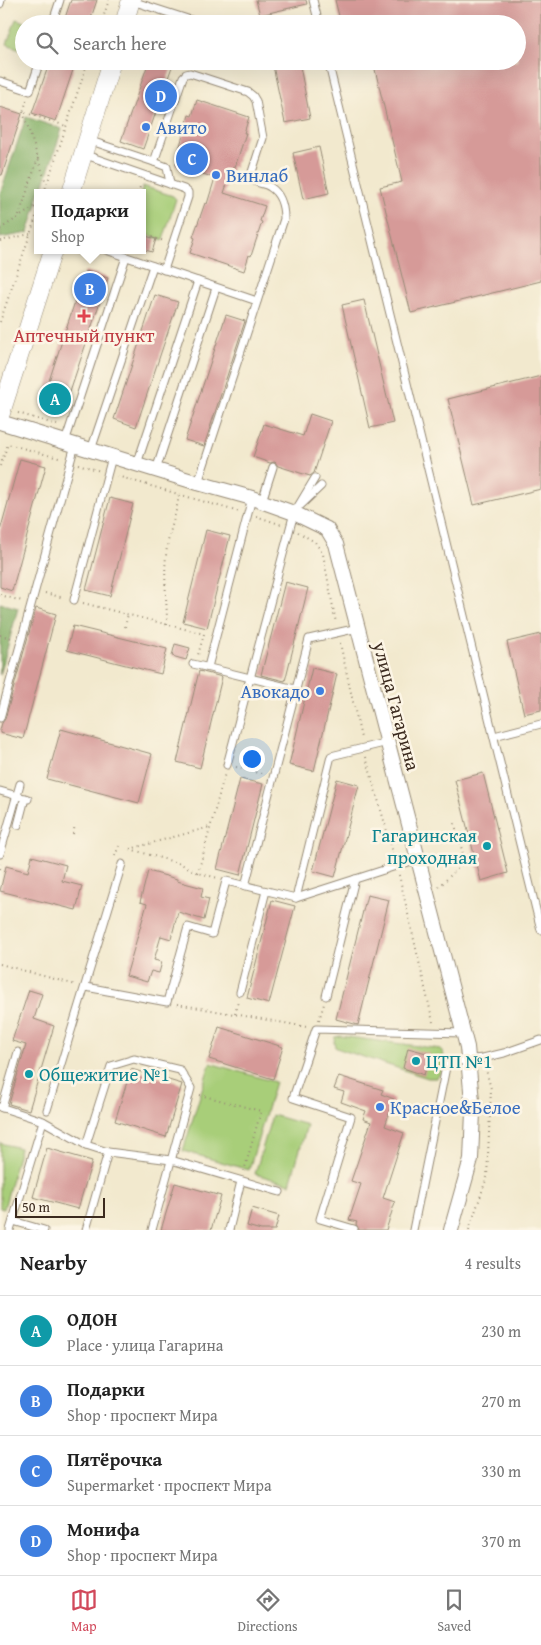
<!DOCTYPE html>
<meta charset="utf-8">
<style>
:root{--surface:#fff;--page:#f6f6f6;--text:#222;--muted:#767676;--line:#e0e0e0;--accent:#d1495b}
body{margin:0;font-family:"Gentium Book Plus",serif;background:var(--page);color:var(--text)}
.scale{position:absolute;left:15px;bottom:12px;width:90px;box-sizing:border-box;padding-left:5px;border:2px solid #3b2a1e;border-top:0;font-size:14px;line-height:18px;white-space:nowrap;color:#3b2a1e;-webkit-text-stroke:4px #fcf5e5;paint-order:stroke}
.you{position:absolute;left:251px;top:758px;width:18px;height:18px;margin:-12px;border:4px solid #fff;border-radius:50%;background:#1a73e8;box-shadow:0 0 0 8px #1a73e833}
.badge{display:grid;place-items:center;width:32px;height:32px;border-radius:50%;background:var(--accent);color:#fff;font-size:16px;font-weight:700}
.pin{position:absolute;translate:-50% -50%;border:2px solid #fff;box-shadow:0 1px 5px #0006}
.popup{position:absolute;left:34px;top:189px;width:112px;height:65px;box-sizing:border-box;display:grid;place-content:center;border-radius:0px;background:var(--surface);filter:drop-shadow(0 1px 4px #0005);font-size:16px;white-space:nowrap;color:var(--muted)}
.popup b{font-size:19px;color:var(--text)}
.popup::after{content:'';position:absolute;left:50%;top:100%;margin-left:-10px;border:10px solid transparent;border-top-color:var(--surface)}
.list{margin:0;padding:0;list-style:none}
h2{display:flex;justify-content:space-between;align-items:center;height:65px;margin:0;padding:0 20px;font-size:21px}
h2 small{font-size:16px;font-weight:400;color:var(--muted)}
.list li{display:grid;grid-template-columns:32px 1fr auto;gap:15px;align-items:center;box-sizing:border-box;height:70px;padding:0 20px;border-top:1px solid var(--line)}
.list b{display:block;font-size:19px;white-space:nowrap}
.list p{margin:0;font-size:16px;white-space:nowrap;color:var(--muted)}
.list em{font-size:16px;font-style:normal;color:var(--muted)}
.icon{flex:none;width:28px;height:28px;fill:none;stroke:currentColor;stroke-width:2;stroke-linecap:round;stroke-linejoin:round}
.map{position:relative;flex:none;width:541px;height:1230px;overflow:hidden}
.search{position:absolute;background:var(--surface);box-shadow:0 5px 20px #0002;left:15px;right:15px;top:15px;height:55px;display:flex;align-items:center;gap:12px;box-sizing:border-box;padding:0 18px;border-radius:28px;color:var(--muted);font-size:19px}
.sheet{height:345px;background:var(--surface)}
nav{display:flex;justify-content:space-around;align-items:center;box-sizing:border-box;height:70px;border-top:1px solid var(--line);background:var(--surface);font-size:14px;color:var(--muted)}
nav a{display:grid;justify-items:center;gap:2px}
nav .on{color:var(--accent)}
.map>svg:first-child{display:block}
.green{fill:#a8ce79;stroke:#727c4c}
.forest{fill:#86b169;stroke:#606e44}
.building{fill:#d69a98}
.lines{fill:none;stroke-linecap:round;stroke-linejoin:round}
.service-casing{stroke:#968a76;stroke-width:9}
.minor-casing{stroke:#968a76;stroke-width:16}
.tertiary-casing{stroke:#968a76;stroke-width:19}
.path{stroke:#968a76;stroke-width:2;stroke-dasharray:1 4;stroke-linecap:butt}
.service{stroke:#fff;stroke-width:7}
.minor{stroke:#fff;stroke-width:14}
.tertiary{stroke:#fff;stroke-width:18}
.shop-dot{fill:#3f7fe0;stroke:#fcf5e5;stroke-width:2}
.health-dot{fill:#e0444e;stroke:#fcf5e5;stroke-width:2}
.culture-dot{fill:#0f9aa8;stroke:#fcf5e5;stroke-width:2}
.labels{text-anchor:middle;stroke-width:5;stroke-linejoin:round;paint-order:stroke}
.shop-label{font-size:19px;fill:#366cbe;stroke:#fcf5e5;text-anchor:start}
.health-label{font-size:19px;fill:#be3a42;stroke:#fcf5e5}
.street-label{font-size:19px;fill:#3b2a1e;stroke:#fcf5e5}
.culture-label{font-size:19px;fill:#0d838f;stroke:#fcf5e5;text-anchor:start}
</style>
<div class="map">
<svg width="541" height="1230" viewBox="0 0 541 1230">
<rect width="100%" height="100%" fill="#fcf5e5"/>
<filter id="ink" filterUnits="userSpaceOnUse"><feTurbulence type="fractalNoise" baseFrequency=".02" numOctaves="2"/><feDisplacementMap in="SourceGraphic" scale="10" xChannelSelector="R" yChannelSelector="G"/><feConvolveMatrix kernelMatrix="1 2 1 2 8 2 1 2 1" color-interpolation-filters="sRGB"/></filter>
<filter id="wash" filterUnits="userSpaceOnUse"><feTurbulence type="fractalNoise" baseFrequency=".0096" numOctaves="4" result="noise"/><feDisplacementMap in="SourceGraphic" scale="20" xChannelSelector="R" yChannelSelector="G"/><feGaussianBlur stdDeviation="1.12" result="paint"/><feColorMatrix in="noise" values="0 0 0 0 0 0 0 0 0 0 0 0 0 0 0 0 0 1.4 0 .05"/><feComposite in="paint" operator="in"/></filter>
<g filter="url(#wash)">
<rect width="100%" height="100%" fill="#f2e9ce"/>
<g class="green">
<polygon points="16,19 30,24 24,24 24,40 20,49 7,44"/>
<polygon points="143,186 173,196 176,199 163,240 143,233 142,193 141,193"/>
<polygon points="340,1036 441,1049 444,1056 441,1072 437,1078 428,1078 339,1049 335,1047 334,1042 335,1037"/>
<polygon points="210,1063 275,1082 249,1170 183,1151"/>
<polygon points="272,1115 307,1125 290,1184 255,1174"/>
<polygon points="0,1143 20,1148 4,1209 0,1208"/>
</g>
<g class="forest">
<polygon points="26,117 62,129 41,193 38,193 37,204 28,233 0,238 0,194"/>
<polygon points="0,603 18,608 0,675"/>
</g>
<g id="blocks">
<g class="building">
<polygon points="71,0 97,0 89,24 63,24"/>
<polygon points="256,0 306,0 307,4 260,15"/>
<polygon points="335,0 541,0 541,281 411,313 380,187 402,182 373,61 517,61 517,24 341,24"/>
<polygon points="50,61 76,61 56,121 32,113"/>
<polygon points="149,61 174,61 143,149 121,141"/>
<polygon points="272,61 299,61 310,118 285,123"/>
<polygon points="197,100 249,117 244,133 246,133 235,167 233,166 224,193 265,206 260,221 262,222 251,256 249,255 244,271 190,253 195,238 193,237 205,203 207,204 215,178 176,165 181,149 179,149 189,115 192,116"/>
<polygon points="0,107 22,114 2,175 0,175"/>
<polygon points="319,147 329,193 303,199 293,153"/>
<polygon points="142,235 156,239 152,252 142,249"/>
<polygon points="85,271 108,278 66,403 44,396"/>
<polygon points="155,295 178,302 136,427 114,419"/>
<polygon points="364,300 393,423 370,428 342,305"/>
<polygon points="226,315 245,321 204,446 185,440"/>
<polygon points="541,376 541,489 474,505 448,399"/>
<polygon points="310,414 331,421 314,473 310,476 278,466 275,462 270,463 253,457 264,424 303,436"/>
<polygon points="20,459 46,466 12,591 0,587 0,531"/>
<polygon points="110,498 133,504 110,596 86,590"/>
<polygon points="206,530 230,536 207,628 183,622"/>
<polygon points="285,582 308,588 285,681 261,675"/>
<polygon points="36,608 56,614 23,739 0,733 0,730 2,723 5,719"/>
<polygon points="73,626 167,649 161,674 67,650"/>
<polygon points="541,634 541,710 524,714 507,642"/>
<polygon points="175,644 190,648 186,660 172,656"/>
<polygon points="312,668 337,674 314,771 289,765"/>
<polygon points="199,671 222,677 200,768 177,762"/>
<polygon points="61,729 152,754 139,803 47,779"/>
<polygon points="483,773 508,873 481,881 455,780"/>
<polygon points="240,779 263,784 240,875 217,869"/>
<polygon points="337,779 359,785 335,877 313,871"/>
<polygon points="32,856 66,865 62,881 82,886 76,910 0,891 6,866 28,872"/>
<polygon points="148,871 177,879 177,881 203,888 201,897 209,899 204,920 178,912 171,939 161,936 154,960 162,962 159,973 151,971 147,982 126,976 147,904 140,902"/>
<polygon points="367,895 389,900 358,1025 336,1019"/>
<polygon points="272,900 295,906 269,1004 247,998"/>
<polygon points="29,990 42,994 34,1019 54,1026 29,1110 9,1104 26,1045 12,1041"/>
<polygon points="219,1027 283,1047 273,1079 209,1059"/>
<polygon points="408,1048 430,1054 424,1075 403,1068"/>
<polygon points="131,1069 182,1084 166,1137 115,1121"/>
<polygon points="339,1076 383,1090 381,1094 394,1099 385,1126 404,1133 383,1198 395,1202 386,1230 359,1230 356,1224 357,1222 349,1220 361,1184 351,1181 371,1122 363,1119 366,1111 341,1102 344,1092 334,1089"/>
<polygon points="47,1148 92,1161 78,1209 33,1197"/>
<polygon points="175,1183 221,1196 211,1230 161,1230"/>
<polygon points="252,1208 279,1216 275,1230 261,1230 247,1226"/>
</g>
</g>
</g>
<g filter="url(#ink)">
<use href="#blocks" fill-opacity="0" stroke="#968a76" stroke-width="1"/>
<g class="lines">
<defs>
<g id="service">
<polyline points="313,0 319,24"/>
<polyline points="132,1 197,22"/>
<polyline points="0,4 1,0"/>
<polyline points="52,24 60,0"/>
<polyline points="328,61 541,930"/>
<polyline points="0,81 30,91 40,61"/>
<path d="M88,140L154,162L183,77L186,74L190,73L248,92L253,96L256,101L263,138L251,175C253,185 263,182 270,187C281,194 284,208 284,219L198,483"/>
<polyline points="83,154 184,189 188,192 188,197 164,270"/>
<polyline points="154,162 167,167 170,184"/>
<polyline points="106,250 257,301"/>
<polyline points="65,442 126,257"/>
<polyline points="91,450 153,266"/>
<polyline points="137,464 198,281"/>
<polyline points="156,470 216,288"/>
<polyline points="262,501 273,467"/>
<polyline points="301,505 321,486"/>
<polyline points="74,600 112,457"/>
<polyline points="193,664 295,689"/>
<polyline points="208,667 252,498"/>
<polyline points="0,718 75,445"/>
<polyline points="494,736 541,724"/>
<polyline points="404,745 406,755"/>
<polyline points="227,765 294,513 315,478"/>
<polyline points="0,791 28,799"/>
<polyline points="18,825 25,798"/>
<polyline points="0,854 20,784"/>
<polyline points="245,886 309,639 358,628"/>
<polyline points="296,898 331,756 388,742"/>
<polyline points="86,987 167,1002 188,927 212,934 226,881 296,898 418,859"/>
<polyline points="240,992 266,891"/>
<polyline points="326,996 355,879"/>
<polyline points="0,1107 43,1121 86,1145 108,1152 171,1160 280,1192"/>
<polyline points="2,1108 18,1052"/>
<polyline points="47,1110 122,864"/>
<polyline points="86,1145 111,1066 134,1059 180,1070 191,1088 152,1230"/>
<polyline points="13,1221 44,1230"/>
<polyline points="354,1229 320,1219 351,1117 293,1098 316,1029 463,1033"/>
<polyline points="10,1230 43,1121"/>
<polyline points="86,1230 108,1152"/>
<polyline points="229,1230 241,1181"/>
<polyline points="413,1230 447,1062 483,1058 504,1053 541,1040"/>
</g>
<polyline id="minor" points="0,422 198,483 252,498 294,513 327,529 336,544 467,1047 473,1112 471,1159 451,1230"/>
<g id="tertiary">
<polyline points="124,24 131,0"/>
<polyline points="71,193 112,61"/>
<polyline points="0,416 53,250"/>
</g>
</defs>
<use href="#service" class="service-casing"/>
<use href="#minor" class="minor-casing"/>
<use href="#tertiary" class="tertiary-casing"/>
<g class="path">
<polyline points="101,24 109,0"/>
<polyline points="27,100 23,112 66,126"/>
<polyline points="23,112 46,183"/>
<polyline points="44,193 88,61"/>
<polyline points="138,193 141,184"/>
<polyline points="19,216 38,158"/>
<polyline points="0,229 38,205"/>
<polyline points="142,234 164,241"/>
<polyline points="0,241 30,234"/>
<polyline points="0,322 38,211"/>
<polyline points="18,413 57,425"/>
<polyline points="78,464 100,471"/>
<polyline points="0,466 8,444 62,459"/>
<polyline points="117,476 239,512"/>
<polyline points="256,516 282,525"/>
<polyline points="298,532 315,542 323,554 336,623"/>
<polyline points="45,593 64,598"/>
<polyline points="0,595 22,601"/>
<polyline points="83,603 204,634 198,655"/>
<path d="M167,625C167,597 163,575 167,547C170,529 177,512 179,494"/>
<polyline points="125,627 128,614"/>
<polyline points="0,635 12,638"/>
<polyline points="340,643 361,738"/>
<polyline points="366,757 394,856"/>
<polyline points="236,767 265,775"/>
<polyline points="73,834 75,825"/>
<polyline points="130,849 181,864 198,873 218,878"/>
<polyline points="130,849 210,827"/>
<polyline points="115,856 119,846"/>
<polyline points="0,869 1,864"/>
<polyline points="198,873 225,773"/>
<polyline points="399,875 433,1022"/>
<polyline points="439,887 465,861 454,821"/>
<polyline points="0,964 76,985"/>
<polyline points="177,1004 307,1027"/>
<polyline points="235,1014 238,1002"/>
<polyline points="319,1020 324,1004"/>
<polyline points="200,1095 261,1111 244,1171"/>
<polyline points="0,1211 5,1212"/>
<polyline points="469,1230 487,1177 491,1089 485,1066"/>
</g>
<use href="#service" class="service"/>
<use href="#minor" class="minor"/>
<use href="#tertiary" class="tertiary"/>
</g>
</g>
<g class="shop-dot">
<circle cx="146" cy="127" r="5"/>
<circle cx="216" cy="175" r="5"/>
<circle cx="320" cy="691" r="5"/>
<circle cx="380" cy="1107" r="5"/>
</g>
<path class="health-dot" d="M81.5 308.5h5v5h5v5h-5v5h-5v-5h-5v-5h5z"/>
<g class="culture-dot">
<circle cx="487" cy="846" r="5"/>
<circle cx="416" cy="1061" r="5"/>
<circle cx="29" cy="1074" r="5"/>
</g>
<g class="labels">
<g class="shop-label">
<text x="156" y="134">Авито</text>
<text x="226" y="182">Винлаб</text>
<text x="310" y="698" text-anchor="end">Авокадо</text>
<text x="390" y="1114">Красное&amp;Белое</text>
</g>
<g class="health-label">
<text x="84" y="342">Аптечный пункт</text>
</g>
<g class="street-label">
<text transform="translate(397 706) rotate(75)" y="7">улица Гагарина</text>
</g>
<g class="culture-label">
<text x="477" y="842" text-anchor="end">Гагаринская<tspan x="477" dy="22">проходная</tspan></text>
<text x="426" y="1068">ЦТП №1</text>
<text x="39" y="1081">Общежитие №1</text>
</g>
</g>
</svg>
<div class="scale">50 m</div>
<div class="you"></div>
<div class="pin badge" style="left:55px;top:399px;background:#0f9aa8">A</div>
<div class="pin badge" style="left:90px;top:289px;background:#3f7fe0">B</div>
<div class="popup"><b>Подарки</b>Shop</div>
<div class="pin badge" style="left:192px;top:159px;background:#3f7fe0">C</div>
<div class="pin badge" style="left:161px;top:96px;background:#3f7fe0">D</div>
<div class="search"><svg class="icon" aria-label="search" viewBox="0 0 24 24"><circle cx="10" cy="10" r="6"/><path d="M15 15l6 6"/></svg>Search here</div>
</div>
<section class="sheet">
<h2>Nearby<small>4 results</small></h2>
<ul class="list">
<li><span class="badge" style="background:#0f9aa8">A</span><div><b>ОДОН</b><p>Place · улица Гагарина</p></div><em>230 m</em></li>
<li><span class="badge" style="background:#3f7fe0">B</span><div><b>Подарки</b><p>Shop · проспект Мира</p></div><em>270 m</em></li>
<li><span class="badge" style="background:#3f7fe0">C</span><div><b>Пятёрочка</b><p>Supermarket · проспект Мира</p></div><em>330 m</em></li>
<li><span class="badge" style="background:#3f7fe0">D</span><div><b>Монифа</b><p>Shop · проспект Мира</p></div><em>370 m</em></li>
</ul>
</section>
<nav>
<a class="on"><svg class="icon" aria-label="map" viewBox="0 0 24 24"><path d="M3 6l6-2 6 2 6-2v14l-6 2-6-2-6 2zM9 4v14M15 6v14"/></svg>Map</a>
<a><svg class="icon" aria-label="directions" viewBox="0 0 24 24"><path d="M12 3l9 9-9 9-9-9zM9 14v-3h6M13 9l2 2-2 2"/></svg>Directions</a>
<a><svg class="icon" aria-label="saved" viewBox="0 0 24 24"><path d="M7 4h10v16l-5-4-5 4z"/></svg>Saved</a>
</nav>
